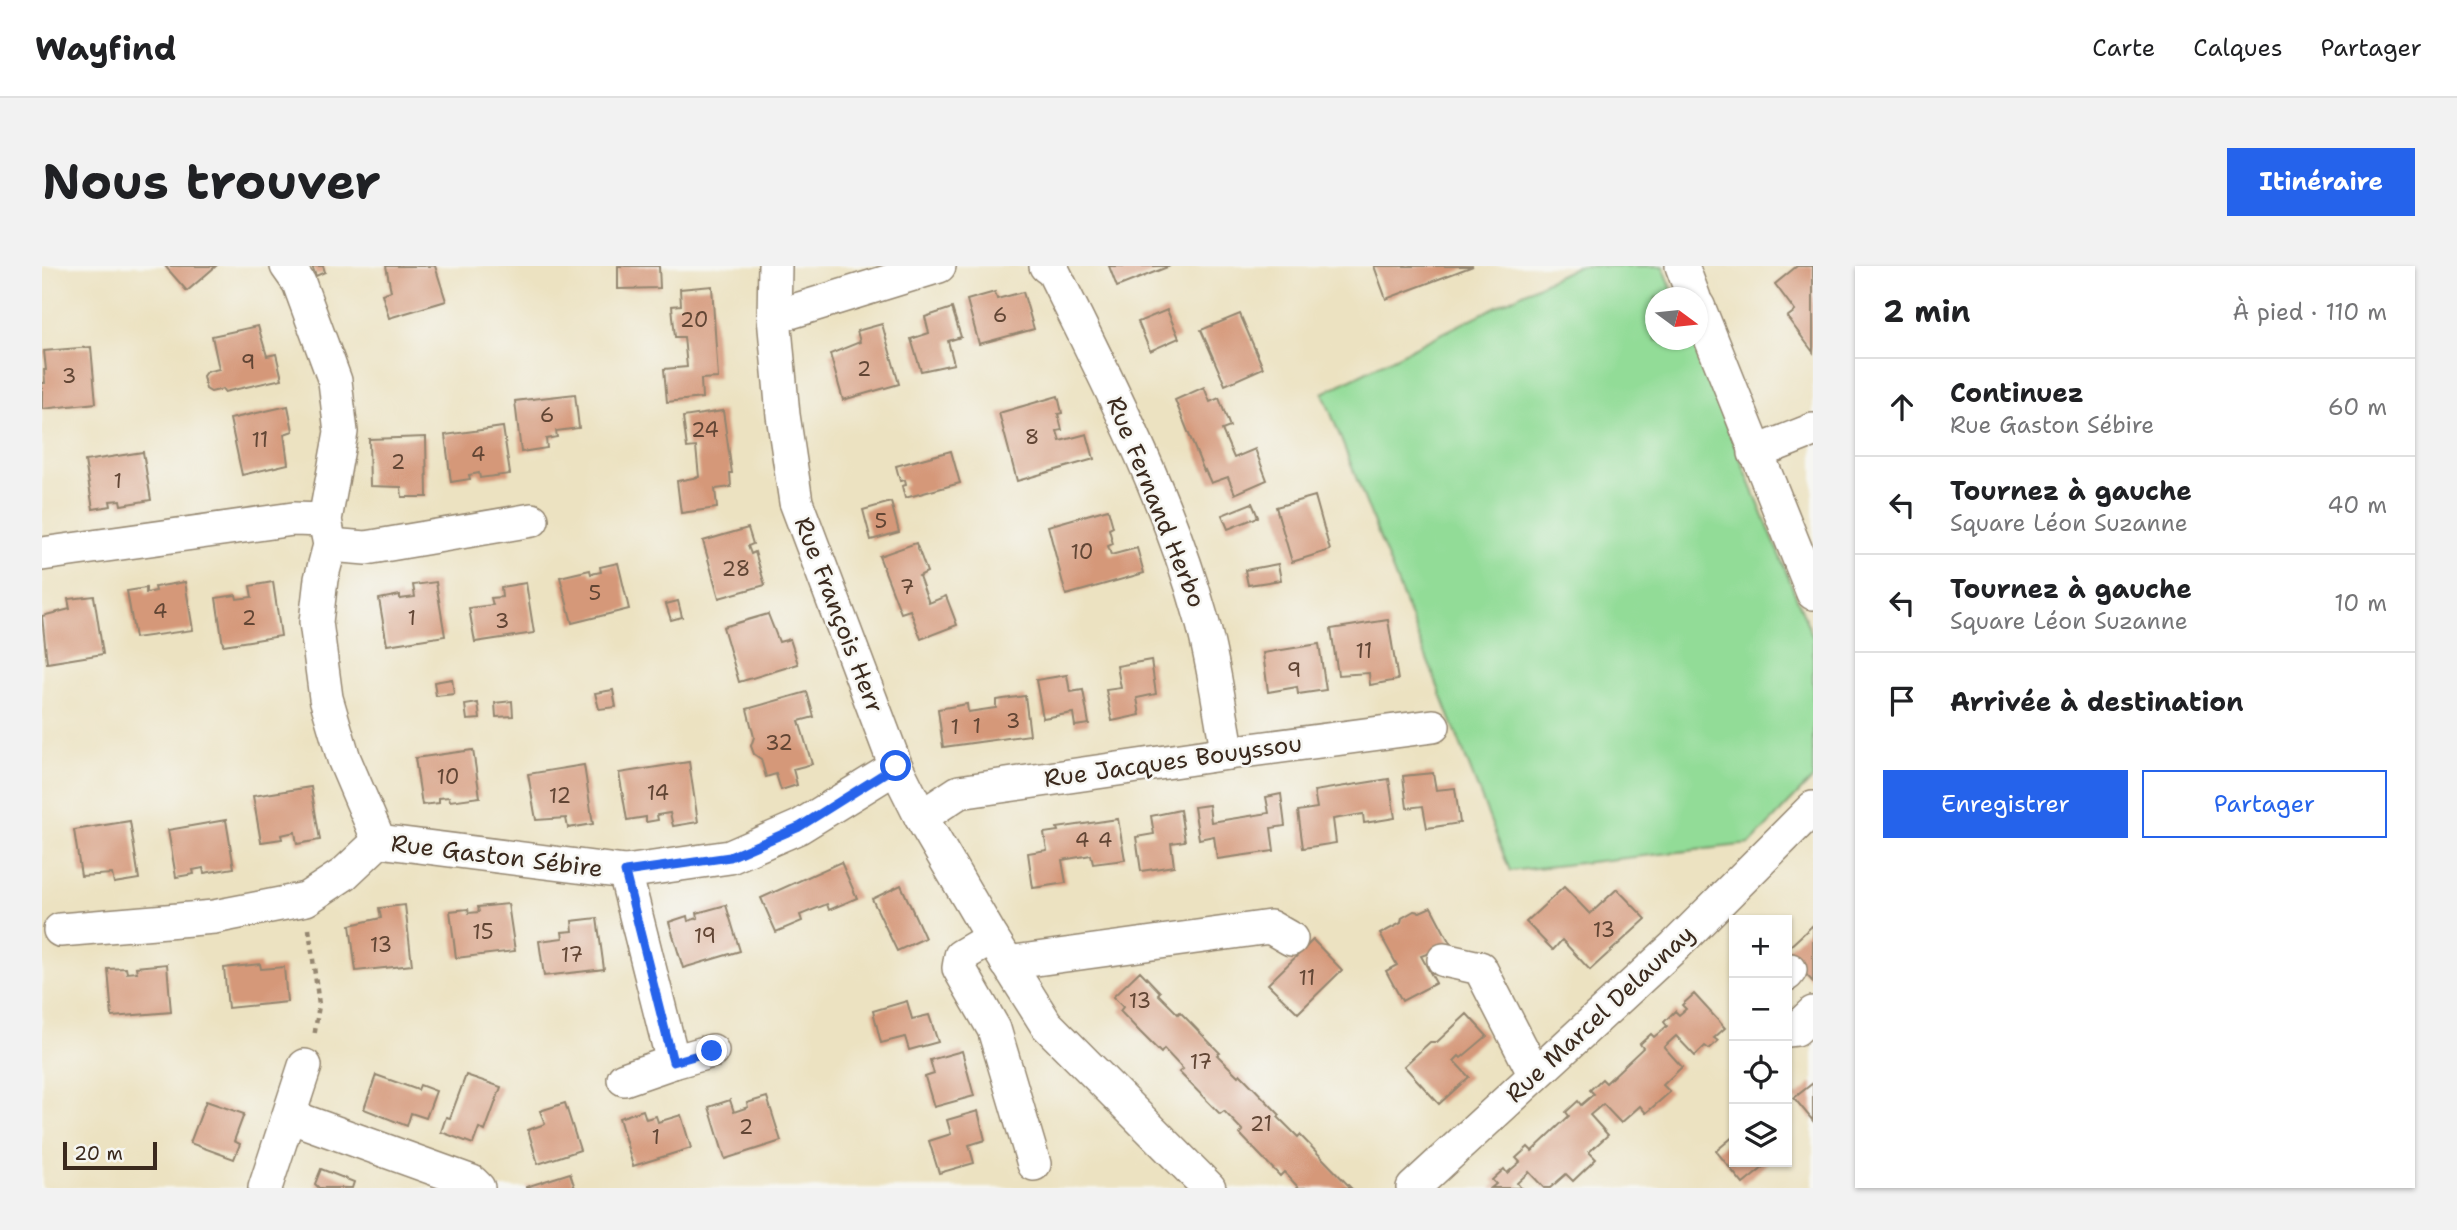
<!DOCTYPE html>
<html lang="fr">
<meta charset="utf-8">
<style>
:root{--surface:#fff;--page:#f2f2f2;--text:#202124;--muted:#757577;--line:#e0e0e0;--accent:#2563eb}
body{margin:0;font-family:"Shantell Sans",sans-serif;background:var(--page);color:var(--text)}
.controls{position:absolute;right:21px;bottom:21px;display:grid;overflow:hidden;border-radius:0px;box-shadow:0 2px 5px #0004}
.controls button{width:63px;height:63px;display:grid;place-items:center;padding:0;border:0;border-bottom:2px solid var(--line);background:var(--surface);color:var(--text);font:35px sans-serif}
.compass{position:absolute;left:1603px;top:21px;width:63px;height:63px;border-radius:50%;background:var(--surface);box-shadow:0 2px 5px #0004;rotate:105deg}
.scale{position:absolute;left:21px;bottom:18px;width:94px;box-sizing:border-box;padding-left:7px;border:4px solid #3b2a1e;border-top:0;font-size:19px;line-height:24px;white-space:nowrap;color:#3b2a1e;-webkit-text-stroke:5px #f6f6f2;paint-order:stroke}
.stop{position:absolute;width:21px;height:21px;margin:-16px;border:5px solid #2563eb;border-radius:50%;background:#fff}
.stop.end{background:#2563eb;border-color:#fff;box-shadow:0 2px 7px #0008}
.list{margin:0;padding:0;list-style:none}
h2{display:flex;justify-content:space-between;align-items:center;height:91px;margin:0;padding:0 28px;font-size:30px}
h2 small{font-size:23px;font-weight:400;color:var(--muted)}
.list li{display:grid;grid-template-columns:46px 1fr auto;gap:21px;align-items:center;box-sizing:border-box;height:98px;padding:0 28px;border-top:2px solid var(--line)}
.list b{display:block;font-size:26px;white-space:nowrap}
.list p{margin:0;font-size:23px;white-space:nowrap;color:var(--muted)}
.list em{font-size:23px;font-style:normal;color:var(--muted)}
.actions{display:flex;gap:14px;padding:21px 28px}
.actions a{flex:1;padding:16px 0;border:2px solid var(--accent);border-radius:0px;text-align:center;font-size:24px;color:var(--accent)}
.actions .main{background:var(--accent);color:#fff}
.icon{flex:none;width:38px;height:38px;fill:none;stroke:currentColor;stroke-width:2;stroke-linecap:round;stroke-linejoin:round}
.map{position:relative;flex:none;width:1771px;height:922px;overflow:hidden;border-radius:0px}
header{display:flex;align-items:center;gap:42px;box-sizing:border-box;height:98px;padding:0 35px;background:var(--surface);border-bottom:2px solid var(--line)}
header strong{font-size:33px}
nav{display:flex;gap:38px;margin-inline-start:auto;font-size:24px}
.intro{display:flex;align-items:center;justify-content:space-between;box-sizing:border-box;height:168px;padding:0 42px}
h1{margin:0;font-size:49px}
.button{padding:18px 32px;border-radius:0px;background:var(--accent);color:#fff;font-size:24px;font-weight:700}
main{display:flex;gap:42px;padding:0 42px}
aside{flex:1;background:var(--surface);border-radius:0px;box-shadow:0 2px 5px #0004}
.map>svg:first-child{display:block}
.green{fill:#92dc97;stroke:#66835a;stroke-width:2}
.building{fill:#d59879}
.lines{fill:none;stroke-linecap:round;stroke-linejoin:round}
.minor-casing{stroke:#948670;stroke-width:36}
.path{stroke:#948670;stroke-width:4.5;stroke-dasharray:5 5;stroke-linecap:butt}
.minor{stroke:#fff;stroke-width:33}
.route{stroke:#2563eb;stroke-width:9}
.labels{text-anchor:middle;stroke-width:5;stroke-linejoin:round;paint-order:stroke}
.number-label{font-size:21px;fill:#624635}
.street-label{font-size:24px;fill:#3b2a1e;stroke:#f6f6f2}
</style>
<header>
<strong>Wayfind</strong>
<nav><a>Carte</a><a>Calques</a><a>Partager</a></nav>
</header>
<div class="intro"><h1>Nous trouver</h1><a class="button">Itinéraire</a></div>
<main>
<div class="map">
<svg width="1771" height="922" viewBox="0 0 1771 922">
<rect width="100%" height="100%" fill="#f6f6f2"/>
<filter id="ink" filterUnits="userSpaceOnUse"><feTurbulence type="fractalNoise" baseFrequency=".0143" numOctaves="2"/><feDisplacementMap in="SourceGraphic" scale="14" xChannelSelector="R" yChannelSelector="G"/><feConvolveMatrix kernelMatrix="1 2 1 2 8 2 1 2 1" color-interpolation-filters="sRGB"/></filter>
<filter id="wash" filterUnits="userSpaceOnUse"><feTurbulence type="fractalNoise" baseFrequency=".00686" numOctaves="4" result="noise"/><feDisplacementMap in="SourceGraphic" scale="28" xChannelSelector="R" yChannelSelector="G"/><feGaussianBlur stdDeviation="1.57" result="paint"/><feColorMatrix in="noise" values="0 0 0 0 0 0 0 0 0 0 0 0 0 0 0 0 0 1.4 0 .05"/><feComposite in="paint" operator="in"/></filter>
<g filter="url(#wash)">
<rect width="100%" height="100%" fill="#ece2c1"/>
<polygon class="green" points="1535,0 1621,0 1633,31 1614,32 1614,74 1650,74 1771,372 1771,512 1708,578 1468,605 1281,127"/>
<g id="blocks">
<g class="building">
<polygon points="123,0 174,0 145,25"/>
<polygon points="270,0 281,0 283,6 274,10"/>
<polygon points="344,0 393,0 404,35 347,52 340,28 349,25"/>
<polygon points="576,0 617,0 618,22 576,23"/>
<polygon points="1067,0 1128,0 1075,21"/>
<polygon points="1332,0 1431,0 1344,33"/>
<polygon points="1755,0 1771,0 1771,86 1745,51 1753,45 1733,18"/>
<polygon points="670,20 676,112 659,113 660,132 625,136 622,103 645,101 642,71 633,71 630,40 639,39 638,23"/>
<polygon points="953,26 955,33 981,26 992,63 937,78 925,34"/>
<polygon points="910,42 919,71 906,75 912,98 879,105 869,73 887,67 883,51"/>
<polygon points="1125,44 1137,72 1108,85 1096,56"/>
<polygon points="1198,48 1221,102 1183,119 1159,64"/>
<polygon points="840,58 857,118 801,134 788,88 818,76 815,65"/>
<polygon points="216,60 225,90 234,88 240,113 182,126 181,123 169,126 164,123 161,110 164,106 177,103 170,70"/>
<polygon points="49,81 54,137 0,143 0,117 3,117 2,104 4,104 2,85"/>
<polygon points="1162,121 1168,136 1177,132 1188,161 1180,164 1192,192 1213,183 1225,214 1193,228 1186,211 1169,217 1163,204 1162,205 1133,134"/>
<polygon points="533,128 537,162 514,165 515,171 504,173 505,182 479,186 473,135"/>
<polygon points="1016,130 1020,147 1016,148 1020,164 1015,165 1018,175 1045,168 1052,193 975,215 957,147"/>
<polygon points="246,140 251,165 242,168 246,198 200,209 188,153"/>
<polygon points="681,145 690,207 688,207 689,221 673,223 675,242 639,247 635,215 657,211 654,181 645,182 641,151"/>
<polygon points="461,161 468,208 438,212 437,207 427,209 428,213 409,216 403,169"/>
<polygon points="384,171 385,231 360,231 359,221 328,220 327,173"/>
<polygon points="909,185 918,217 863,232 860,220 864,219 863,214 858,215 854,200"/>
<polygon points="101,186 109,234 79,239 78,234 68,235 69,240 51,243 43,195"/>
<polygon points="1273,230 1288,284 1250,296 1234,241"/>
<polygon points="849,236 857,266 829,274 821,244"/>
<polygon points="1210,237 1216,251 1186,263 1180,249"/>
<polygon points="1066,243 1071,261 1067,263 1071,278 1066,280 1069,289 1095,282 1102,307 1024,329 1006,260"/>
<polygon points="706,262 711,278 706,280 709,288 713,286 723,319 677,332 661,275"/>
<polygon points="874,277 885,306 877,310 887,337 904,330 915,359 879,373 868,344 859,347 837,290"/>
<polygon points="576,297 587,343 530,357 518,311 548,304 549,308 559,306 558,301"/>
<polygon points="1236,298 1239,314 1206,319 1203,304"/>
<polygon points="143,316 151,364 93,372 85,325 104,322 104,327 114,325 113,321"/>
<polygon points="231,316 239,370 181,379 174,332 194,329 195,333 210,331 208,320"/>
<polygon points="394,316 403,370 345,379 337,333 358,329 358,333 373,331 371,319"/>
<polygon points="484,317 492,367 433,376 427,342 451,339 449,332 460,331 459,321"/>
<polygon points="52,330 61,388 5,397 0,350 28,343 26,333"/>
<polygon points="636,335 640,351 629,354 624,338"/>
<polygon points="726,348 737,376 748,373 756,398 697,416 681,361"/>
<polygon points="1346,354 1356,414 1328,419 1327,407 1296,409 1289,363"/>
<polygon points="1277,378 1284,424 1256,428 1255,421 1226,426 1221,387"/>
<polygon points="1109,394 1114,428 1095,432 1098,449 1070,455 1064,424 1079,422 1075,400"/>
<polygon points="1025,409 1028,426 1041,424 1047,458 1033,460 1031,447 1001,452 994,414"/>
<polygon points="410,413 412,428 394,430 392,416"/>
<polygon points="571,424 574,441 557,443 553,427"/>
<polygon points="765,426 772,451 757,455 770,498 751,503 755,519 739,524 734,508 724,511 719,493 712,488 709,480 712,471 705,443"/>
<polygon points="983,430 988,469 901,481 896,443 925,438 926,446 954,442 954,434"/>
<polygon points="470,435 471,450 454,451 453,437"/>
<polygon points="436,437 438,453 425,454 423,439"/>
<polygon points="431,484 438,531 408,535 407,531 397,532 397,537 380,539 373,492"/>
<polygon points="647,496 656,556 631,560 628,547 615,549 616,554 604,556 604,551 585,554 577,507"/>
<polygon points="542,499 551,558 526,562 524,552 494,554 486,508"/>
<polygon points="1391,507 1394,524 1413,522 1418,557 1385,562 1381,540 1365,542 1361,510"/>
<polygon points="1347,513 1353,552 1322,557 1321,548 1291,553 1294,577 1261,582 1256,545 1275,542 1272,525"/>
<polygon points="269,521 278,574 255,578 253,566 239,569 240,573 219,576 211,530"/>
<polygon points="1239,528 1243,560 1229,562 1232,585 1175,593 1172,570 1157,573 1152,541 1167,539 1169,556 1227,547 1224,531"/>
<polygon points="1138,544 1143,575 1129,577 1132,600 1099,605 1094,571 1112,568 1109,550"/>
<polygon points="1076,553 1083,594 1051,598 1049,589 1020,594 1024,617 991,622 986,587 1005,584 1002,567 1016,565 1015,562"/>
<polygon points="184,554 192,602 162,607 161,602 151,604 152,608 134,611 126,564"/>
<polygon points="88,555 97,613 72,617 70,608 39,610 32,564"/>
<polygon points="799,596 815,632 787,644 785,638 758,649 760,655 734,666 719,632"/>
<polygon points="859,619 883,672 855,685 830,633"/>
<polygon points="1522,621 1548,648 1575,623 1604,653 1548,704 1520,674 1511,684 1484,656"/>
<polygon points="466,638 473,685 414,692 408,645 426,643 427,647 437,646 436,641"/>
<polygon points="363,639 370,699 314,705 308,659 339,652 337,642"/>
<polygon points="684,639 698,685 641,702 627,656 645,650 646,655 656,652 655,647"/>
<polygon points="1389,641 1409,679 1379,690 1394,717 1360,735 1344,705 1355,699 1338,668 1359,657 1360,652 1372,645 1378,646"/>
<polygon points="555,652 562,703 502,710 497,675 521,672 520,666 531,665 530,655"/>
<polygon points="1771,659 1771,716 1745,688 1745,683"/>
<polygon points="1271,674 1300,704 1256,747 1226,718"/>
<polygon points="125,698 129,746 70,751 66,703 84,702 85,707 95,706 94,701"/>
<polygon points="218,698 219,703 242,701 245,736 186,742 182,702"/>
<polygon points="1098,705 1118,726 1116,728 1136,748 1138,746 1178,787 1175,789 1196,810 1198,808 1238,849 1236,851 1256,871 1258,869 1309,922 1257,922 1242,906 1238,910 1198,868 1201,865 1182,845 1178,848 1137,806 1141,803 1122,783 1119,787 1098,766 1078,745 1081,741 1071,731"/>
<polygon points="1652,728 1683,762 1672,772 1676,775 1667,783 1663,780 1653,790 1634,770 1622,781 1640,801 1621,819 1628,826 1604,847 1598,840 1579,857 1561,838 1548,849 1566,869 1547,886 1554,893 1531,915 1524,908 1508,922 1502,922 1487,906 1475,917 1479,922 1449,922 1454,918 1450,914 1462,903 1465,907 1478,896 1474,892 1486,881 1490,885 1527,850 1524,846 1536,835 1539,839 1552,828 1548,824 1560,813 1564,817 1601,782 1598,778 1609,768 1612,771 1625,760 1622,756 1633,745 1637,749 1644,743 1640,739"/>
<polygon points="865,735 870,753 887,749 896,776 867,784 863,771 839,777 831,745"/>
<polygon points="1425,748 1445,770 1419,792 1417,790 1412,795 1427,811 1397,838 1362,800 1388,776 1395,776"/>
<polygon points="920,785 932,830 892,841 883,811 892,808 888,794"/>
<polygon points="334,809 376,824 378,819 394,825 384,852 369,847 365,860 322,843"/>
<polygon points="424,809 459,821 443,865 437,862 431,878 399,866 404,851 408,852"/>
<polygon points="1771,817 1771,855 1752,832"/>
<polygon points="725,831 739,875 683,893 667,841 688,834 692,846 706,841 705,837"/>
<polygon points="164,835 202,848 192,875 198,878 192,893 148,877"/>
<polygon points="523,837 538,884 496,898 486,864 503,858 498,845"/>
<polygon points="601,844 604,853 614,850 616,856 639,849 649,882 591,900 577,852"/>
<polygon points="936,845 943,874 927,879 932,897 897,907 887,875 909,868 905,854"/>
<polygon points="1692,870 1692,896 1727,897 1701,918 1674,885"/>
<polygon points="279,903 312,916 310,922 277,922 273,918"/>
<polygon points="528,907 533,922 484,922 484,921"/>
</g>
</g>
</g>
<g filter="url(#ink)">
<use href="#blocks" fill-opacity="0" stroke="#948670" stroke-width="2"/>
<g class="lines">
<defs>
<g id="minor">
<polyline points="245,0 257,17 293,115 299,166 283,254 288,279 279,313 274,356 284,432 302,493 337,575 583,606 688,591 757,561 854,501"/>
<polyline points="733,0 732,51 741,149 754,236 854,501 879,551 950,672 1004,758 1167,922"/>
<path d="M1004,0L1011,5C1067,118 1125,230 1159,351C1172,395 1177,442 1186,487"/>
<polyline points="1640,0 1652,32"/>
<polyline points="1656,40 1771,327"/>
<polyline points="732,51 897,0"/>
<polyline points="1713,187 1771,164"/>
<polyline points="288,279 324,282 490,254"/>
<polyline points="0,288 251,253 283,254"/>
<polyline points="879,551 917,526 1186,487 1391,460"/>
<polyline points="583,606 631,796"/>
<polyline points="18,664 172,651 264,633 302,608 337,575"/>
<polyline points="950,672 919,690 917,702 952,763 992,898"/>
<polyline points="1402,694 1438,702 1493,809"/>
<polyline points="965,697 1228,661 1249,673"/>
<polyline points="1745,708 1748,704"/>
<polyline points="1745,764 1754,763 1771,747"/>
<polyline points="582,813 631,796 670,785"/>
<polyline points="247,850 430,916 436,922"/>
<polyline points="223,922 263,800"/>
<polyline points="1371,922 1633,680 1771,542"/>
</g>
</defs>
<use href="#minor" class="minor-casing"/>
<polyline class="path" points="267,663 277,739 272,772"/>
<use href="#minor" class="minor"/>
</g>
</g>
<g class="lines" filter="url(#ink)">
<polyline class="route" points="670,785 631,796 583,606 688,591 757,561 854,500"/>
</g>
<g class="labels">
<g class="number-label">
<text x="958" y="56">6</text>
<text x="652" y="61">20</text>
<text x="206" y="103">9</text>
<text x="822" y="110">2</text>
<text x="27" y="117">3</text>
<text x="505" y="156">6</text>
<text x="663" y="171">24</text>
<text x="990" y="178">8</text>
<text x="218" y="181">11</text>
<text x="436" y="195">4</text>
<text x="356" y="203">2</text>
<text x="76" y="222">1</text>
<text x="839" y="262">5</text>
<text x="1040" y="293">10</text>
<text x="694" y="310">28</text>
<text x="865" y="328">7</text>
<text x="553" y="334">5</text>
<text x="118" y="352">4</text>
<text x="207" y="359">2</text>
<text x="370" y="359">1</text>
<text x="460" y="362">3</text>
<text x="1322" y="392">11</text>
<text x="1252" y="411">9</text>
<text x="971" y="462">3</text>
<text x="935" y="467">1</text>
<text x="913" y="468">1</text>
<text x="737" y="484">32</text>
<text x="406" y="518">10</text>
<text x="616" y="534">14</text>
<text x="518" y="537">12</text>
<text x="1040" y="581">4</text>
<text x="1063" y="581">4</text>
<text x="1562" y="671">13</text>
<text x="441" y="673">15</text>
<text x="663" y="677">19</text>
<text x="339" y="686">13</text>
<text x="530" y="696">17</text>
<text x="1265" y="719">11</text>
<text x="1098" y="742">13</text>
<text x="1159" y="803">17</text>
<text x="1219" y="865">21</text>
<text x="704" y="868">2</text>
<text x="614" y="878">1</text>
</g>
<g class="street-label">
<text transform="translate(1114 236) rotate(68)" y="8">Rue Fernand Herbo</text>
<text transform="translate(797 349) rotate(69)" y="8">Rue François Herr</text>
<text transform="translate(1131 495) rotate(-8)" y="8">Rue Jacques Bouyssou</text>
<text transform="translate(455 590) rotate(7)" y="8">Rue Gaston Sébire</text>
<text transform="translate(1558 748) rotate(-43)" y="8">Rue Marcel Delaunay</text>
</g>
</g>
</svg>
<div class="controls">
<button>+</button>
<button>−</button>
<button><svg class="icon" aria-label="locate" viewBox="0 0 24 24"><circle cx="12" cy="12" r="6"/><path d="M12 2v4M12 18v4M2 12h4M18 12h4"/></svg></button>
<button><svg class="icon" aria-label="layers" viewBox="0 0 24 24"><path d="M12 4l9 5-9 5-9-5zM3 14l9 5 9-5"/></svg></button>
</div>
<svg class="compass" viewBox="-18 -18 36 36"><path d="M0-13l5 13h-10z" fill="#e53935"/><path d="M0 13l5-13h-10z" fill="#757577"/></svg>
<div class="scale">20 m</div>
<div class="stop" style="left:854px;top:500px"></div>
<div class="stop end" style="left:670px;top:785px"></div>
</div>
<aside>
<h2>2 min<small>À pied · 110 m</small></h2>
<ul class="list">
<li><svg class="icon" aria-label="ahead" viewBox="0 0 24 24"><path d="M12 20V5M6 11l6-6 6 6"/></svg><div><b>Continuez</b><p>Rue Gaston Sébire</p></div><em>60 m</em></li>
<li><svg class="icon" aria-label="left" viewBox="0 0 24 24"><path d="M17 20v-9H6M10 6l-5 5 5 5"/></svg><div><b>Tournez à gauche</b><p>Square Léon Suzanne</p></div><em>40 m</em></li>
<li><svg class="icon" aria-label="left" viewBox="0 0 24 24"><path d="M17 20v-9H6M10 6l-5 5 5 5"/></svg><div><b>Tournez à gauche</b><p>Square Léon Suzanne</p></div><em>10 m</em></li>
<li><svg class="icon" aria-label="arrive" viewBox="0 0 24 24"><path d="M6 21V4h12l-3 4 3 4H6"/></svg><div><b>Arrivée à destination</b></div></li>
</ul>
<div class="actions"><a class="main">Enregistrer</a><a>Partager</a></div>
</aside>
</main>
